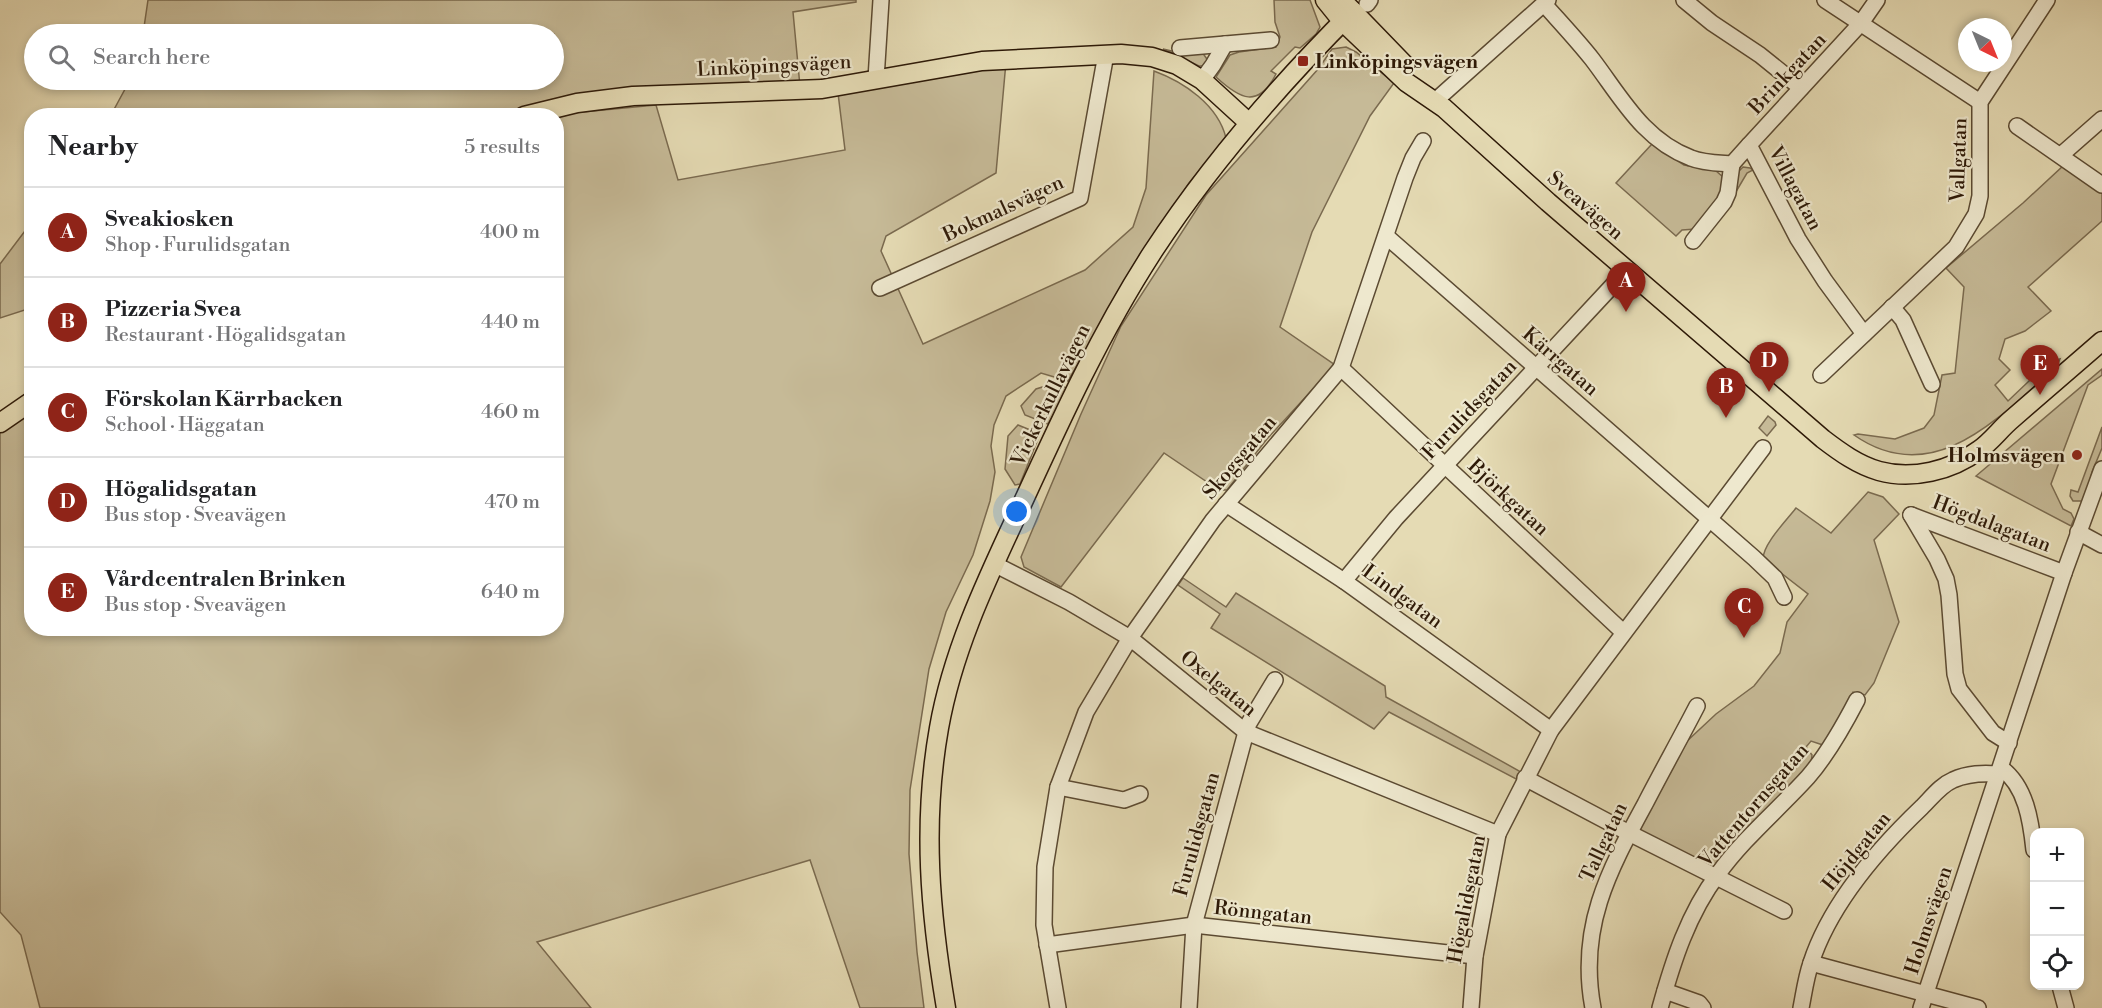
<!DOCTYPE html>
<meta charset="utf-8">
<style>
:root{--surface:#fff;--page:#f6f6f6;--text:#202124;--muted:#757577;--line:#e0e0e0;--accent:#8f2418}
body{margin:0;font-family:"Libre Bodoni",serif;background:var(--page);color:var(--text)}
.controls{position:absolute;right:18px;bottom:18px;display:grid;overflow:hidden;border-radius:12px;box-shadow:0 3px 9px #0003}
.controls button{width:54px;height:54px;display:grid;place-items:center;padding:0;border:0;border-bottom:2px solid var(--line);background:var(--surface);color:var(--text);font:30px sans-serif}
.compass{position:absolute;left:1958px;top:18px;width:54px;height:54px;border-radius:50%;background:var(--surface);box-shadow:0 3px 9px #0003;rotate:137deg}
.you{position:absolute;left:1017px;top:512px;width:21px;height:21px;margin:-15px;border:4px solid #fff;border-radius:50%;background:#1a73e8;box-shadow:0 0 0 9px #1a73e833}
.badge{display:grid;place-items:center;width:39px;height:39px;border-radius:50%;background:var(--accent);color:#fff;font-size:20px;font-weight:700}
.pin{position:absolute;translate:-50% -50px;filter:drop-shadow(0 2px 3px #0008)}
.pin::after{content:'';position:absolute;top:32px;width:21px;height:18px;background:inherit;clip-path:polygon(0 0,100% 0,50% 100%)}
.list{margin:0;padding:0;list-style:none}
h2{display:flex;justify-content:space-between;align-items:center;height:78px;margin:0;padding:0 24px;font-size:26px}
h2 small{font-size:20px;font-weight:400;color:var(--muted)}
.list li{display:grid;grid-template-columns:39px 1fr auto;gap:18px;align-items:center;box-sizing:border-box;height:90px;padding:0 24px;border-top:2px solid var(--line)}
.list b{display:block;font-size:22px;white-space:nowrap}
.list p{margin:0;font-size:20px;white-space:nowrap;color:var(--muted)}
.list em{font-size:20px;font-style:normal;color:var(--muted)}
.icon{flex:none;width:33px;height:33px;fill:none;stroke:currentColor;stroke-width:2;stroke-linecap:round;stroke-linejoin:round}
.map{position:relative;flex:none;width:2102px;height:1008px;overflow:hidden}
.search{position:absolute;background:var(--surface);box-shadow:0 3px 9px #0003;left:24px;top:24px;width:540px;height:66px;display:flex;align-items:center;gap:15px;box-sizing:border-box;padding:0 21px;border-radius:33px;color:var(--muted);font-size:22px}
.panel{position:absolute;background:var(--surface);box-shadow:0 3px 9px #0003;left:24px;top:108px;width:540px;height:528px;border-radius:24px}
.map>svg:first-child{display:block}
.green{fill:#c6ba97;stroke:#7a6a4f;stroke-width:1.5}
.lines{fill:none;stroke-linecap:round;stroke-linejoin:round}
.minor-casing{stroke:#5b4a32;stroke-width:18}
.major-casing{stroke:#2d1907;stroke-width:21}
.minor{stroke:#eee8ce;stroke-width:15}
.major{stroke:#e5dbb4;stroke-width:18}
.poi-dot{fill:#8f2418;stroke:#eee8ce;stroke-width:2}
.labels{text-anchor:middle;stroke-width:4.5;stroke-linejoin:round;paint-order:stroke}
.poi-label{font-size:20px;font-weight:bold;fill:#2d1907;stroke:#eee8ce;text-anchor:start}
.street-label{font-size:20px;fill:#2d1907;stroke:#eee8ce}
</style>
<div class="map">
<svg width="2102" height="1008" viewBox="0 0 2102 1008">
<rect width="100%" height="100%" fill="#e5dbb4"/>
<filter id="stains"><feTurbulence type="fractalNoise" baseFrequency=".00333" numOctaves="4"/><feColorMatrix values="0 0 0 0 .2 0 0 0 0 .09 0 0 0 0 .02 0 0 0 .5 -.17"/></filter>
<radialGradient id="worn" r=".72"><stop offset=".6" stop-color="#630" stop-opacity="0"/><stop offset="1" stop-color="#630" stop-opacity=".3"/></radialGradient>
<g class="green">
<path d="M148,0H856V2L793,12L801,97L656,87L572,113L656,105L678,180L845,150L838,93L1006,62L996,173L886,236L881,251L923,344L1085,270L1133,227L1146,188L1154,71C1184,82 1218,105 1226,138L1189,183L1127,280L1068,381L1041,373L1006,396L994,425L991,446L995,472L990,501L973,555L946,612L929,669L910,790L909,854L917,952L924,1008H860L810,860L537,942L591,1008H40L21,935L0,912V431L31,409L32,628H556V116L111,115L130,80H554V34H143Z"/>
<path d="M1274,0H1310L1320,27L1316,34L1300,48L1295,47L1271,71L1276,74C1258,109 1240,99 1216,77L1230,55L1239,52L1276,47L1280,37L1275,22Z"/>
<polygon points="1346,47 1356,52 1394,83 1370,116 1312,232 1280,327 1335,365 1267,439 1227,490 1219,490 1164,453 1061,587 1024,567 1021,557 1081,414 1121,326 1206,195 1319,68 1332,49"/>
<polygon points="1163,49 1176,52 1202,52 1209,62 1205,66 1199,66"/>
<polygon points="1652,144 1684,165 1716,171 1723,177 1725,188 1696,229 1682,230 1676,236 1616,183"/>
<path d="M2063,166L2102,192V221L2028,287L2051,311L2025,331L2005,339L1999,359L2010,370L1995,385L2008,401L2049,362L2060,359L2057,366C2000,416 1934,491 1854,435L1858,434L1895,439L1924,428L1934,415L1942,375L1955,373L1964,287L1946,268L2023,203Z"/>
<polygon points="1743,167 1750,168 1753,170 1747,173 1734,195 1738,172"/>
<polygon points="31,223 31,308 0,318 0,264"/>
<polygon points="2102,369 2102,375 2088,385 2051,484 2063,509 2071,513 2074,519 2071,526 1976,476"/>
<polygon points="1052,384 1063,386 1069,390 1048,424 1025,415 1021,406 1036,389"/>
<polygon points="1768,416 1775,422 1776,425 1767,436 1759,428"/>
<polygon points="1018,425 1040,434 1020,484 1015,485 1005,469 1008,436"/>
<polygon points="2102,427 2102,448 2092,472 2088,489 2082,501 2073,501 2070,496 2071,490 2078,492"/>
<path d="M1868,492L1883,497L1899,514L1874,540L1899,622L1874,683L1865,695L1853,692L1828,738L1823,745L1811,741L1806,747L1812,755L1811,765L1712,869L1635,835L1685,743L1716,714L1754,686L1780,653L1787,622L1808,594L1763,559C1763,544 1786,521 1796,508L1831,533Z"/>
<polygon points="1183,578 1226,607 1236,593 1385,686 1386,697 1521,772 1518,780 1389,712 1374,729 1211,628 1220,614 1178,585"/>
</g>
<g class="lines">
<defs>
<g id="minor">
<polyline points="1684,0 1712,23 1760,55 1801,88"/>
<polyline points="1825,0 1980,102"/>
<polyline points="1367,4 1370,0"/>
<path d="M1544,4C1560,22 1577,40 1592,59C1621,97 1643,140 1691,158C1703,163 1719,163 1732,164L1749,145L1798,239L1825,281L1864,334"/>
<polyline points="1180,48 1271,40"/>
<polyline points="876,79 881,0"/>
<polyline points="1202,80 1213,65 1225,44"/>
<polyline points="1435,101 1548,0"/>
<polyline points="2017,126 2102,185"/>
<polyline points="1749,145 1861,23 1877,0"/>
<polyline points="2061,155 2102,119"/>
<polyline points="1386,236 1754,558 1775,578 1784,597"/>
<polyline points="1693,241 1724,202 1728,193 1732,164"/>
<polyline points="880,288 1080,198 1106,54"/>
<polyline points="1892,307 1903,320 1932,384"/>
<polyline points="1341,368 1623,632"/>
<polyline points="1821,375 1956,247 1976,214 1980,196 1980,102 2047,0"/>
<polyline points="1226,504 1344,581 1551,730"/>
<polyline points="1911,515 1937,559 1946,579 1949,595 1955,674 1959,689 1993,733 2009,743"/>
<polyline points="1911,515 2064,573"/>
<polyline points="2078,532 2102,545"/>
<polyline points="994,564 1069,602 1130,638 1246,732 1498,834"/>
<polyline points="1344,581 1396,518 1627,270"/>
<path d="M2001,768C2026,786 2031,821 2034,850"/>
<polyline points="1525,778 1629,833 1784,911"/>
<polyline points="1058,787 1124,800 1140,794"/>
<polyline points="1047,945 1194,925 1475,956"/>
<polyline points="1811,963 1978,1008"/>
<polyline points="2060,986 2066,1008"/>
<polyline points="1665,991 1699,1003 1703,1008"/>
<polyline points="1058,1008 1044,925 1045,867 1058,787 1086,712 1130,638 1213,520 1341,368 1405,178 1413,158 1423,141"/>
<polyline points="1189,1008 1194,925 1246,732 1249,723 1275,680"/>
<polyline points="1471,1008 1475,956 1498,834 1551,730 1763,448"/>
<path d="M1593,1008C1578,928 1608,872 1645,804C1662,771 1680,739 1697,706"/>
<path d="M1660,1008C1673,961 1688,914 1718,874C1744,838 1778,810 1808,777C1828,754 1843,727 1857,700"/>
<path d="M1801,1008C1804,993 1806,977 1811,963C1830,904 1878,849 1922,807C1932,797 1941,785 1953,780C1968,773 1983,773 1998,774"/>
<polyline points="1921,1008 2064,573 2102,469"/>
</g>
<g id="major">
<path d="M1325,0L1342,21L1406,82L1444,108L1548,202L1823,439C1840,452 1858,465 1879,471C1912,480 1951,471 1979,450C1991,442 2000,429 2012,419C2042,393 2072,367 2102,341"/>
<polyline points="1342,0 1405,65"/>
<polyline points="524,116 577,103 633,96 822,89 982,61 1121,54 1152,57 1177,65 1202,80 1249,123"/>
<polyline points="0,423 32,401"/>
<path d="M946,1008C930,913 922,824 939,728C953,648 989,575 1023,502C1062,417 1101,332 1152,253C1210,164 1279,85 1353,11"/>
</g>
</defs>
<use href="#minor" class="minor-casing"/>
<use href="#major" class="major-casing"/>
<use href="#minor" class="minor"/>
<use href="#major" class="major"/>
</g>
<g class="poi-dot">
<rect x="1297" y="55" width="12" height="12" rx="3"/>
<circle cx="2077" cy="455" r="6"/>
</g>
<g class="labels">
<g class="poi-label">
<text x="1315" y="68">Linköpingsvägen</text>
<text x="2065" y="462" text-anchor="end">Holmsvägen</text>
</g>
<g class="street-label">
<text transform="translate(774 65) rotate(-3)" y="7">Linköpingsvägen</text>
<text transform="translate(1787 73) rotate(-47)" y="7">Brinkgatan</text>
<text transform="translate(1958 160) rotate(-88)" y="7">Vallgatan</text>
<text transform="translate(1796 188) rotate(62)" y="7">Villagatan</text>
<text transform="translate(1586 205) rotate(41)" y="7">Sveavägen</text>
<text transform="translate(1003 208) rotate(-25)" y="7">Bokmalsvägen</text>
<text transform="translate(1561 361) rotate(41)" y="7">Kärrgatan</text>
<text transform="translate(1050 395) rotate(-64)" y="7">Vickerkullavägen</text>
<text transform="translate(1469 409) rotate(-47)" y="7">Furulidsgatan</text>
<text transform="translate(1239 457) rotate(-50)" y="7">Skogsgatan</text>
<text transform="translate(1509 497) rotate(43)" y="7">Björkgatan</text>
<text transform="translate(1992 523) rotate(21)" y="7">Högdalagatan</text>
<text transform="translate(1403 596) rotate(36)" y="7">Lindgatan</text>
<text transform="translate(1219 683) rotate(39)" y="7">Oxelgatan</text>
<text transform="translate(1753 805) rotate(-49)" y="7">Vattentornsgatan</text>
<text transform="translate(1196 834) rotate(-75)" y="7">Furulidsgatan</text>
<text transform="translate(1603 842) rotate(-65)" y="7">Tallgatan</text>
<text transform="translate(1856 851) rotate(-51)" y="7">Höjdgatan</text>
<text transform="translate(1466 899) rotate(-79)" y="7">Högalidsgatan</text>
<text transform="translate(1263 912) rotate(6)" y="7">Rönngatan</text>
<text transform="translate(1928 920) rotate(-72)" y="7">Holmsvägen</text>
</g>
</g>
<rect width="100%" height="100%" filter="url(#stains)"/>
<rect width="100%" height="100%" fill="url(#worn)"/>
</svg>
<div class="controls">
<button>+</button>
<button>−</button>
<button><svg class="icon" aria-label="locate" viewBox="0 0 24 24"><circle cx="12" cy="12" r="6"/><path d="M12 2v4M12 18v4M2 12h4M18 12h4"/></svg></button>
</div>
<svg class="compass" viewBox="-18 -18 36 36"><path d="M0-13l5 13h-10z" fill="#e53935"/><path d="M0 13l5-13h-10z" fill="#757577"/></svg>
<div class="you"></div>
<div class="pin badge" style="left:1626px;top:312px">A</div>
<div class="pin badge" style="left:1726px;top:418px">B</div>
<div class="pin badge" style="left:1744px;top:638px">C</div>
<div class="pin badge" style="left:1769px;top:392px">D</div>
<div class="pin badge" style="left:2040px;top:395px">E</div>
<div class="search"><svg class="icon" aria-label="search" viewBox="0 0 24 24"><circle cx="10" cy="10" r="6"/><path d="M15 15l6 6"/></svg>Search here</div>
<section class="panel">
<h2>Nearby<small>5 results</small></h2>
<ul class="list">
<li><span class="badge">A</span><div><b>Sveakiosken</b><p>Shop · Furulidsgatan</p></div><em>400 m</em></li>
<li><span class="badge">B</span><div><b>Pizzeria Svea</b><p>Restaurant · Högalidsgatan</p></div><em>440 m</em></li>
<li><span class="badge">C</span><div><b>Förskolan Kärrbacken</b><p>School · Häggatan</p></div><em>460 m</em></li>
<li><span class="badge">D</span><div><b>Högalidsgatan</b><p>Bus stop · Sveavägen</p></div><em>470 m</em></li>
<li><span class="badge">E</span><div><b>Vårdcentralen Brinken</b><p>Bus stop · Sveavägen</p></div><em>640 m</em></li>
</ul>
</section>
</div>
